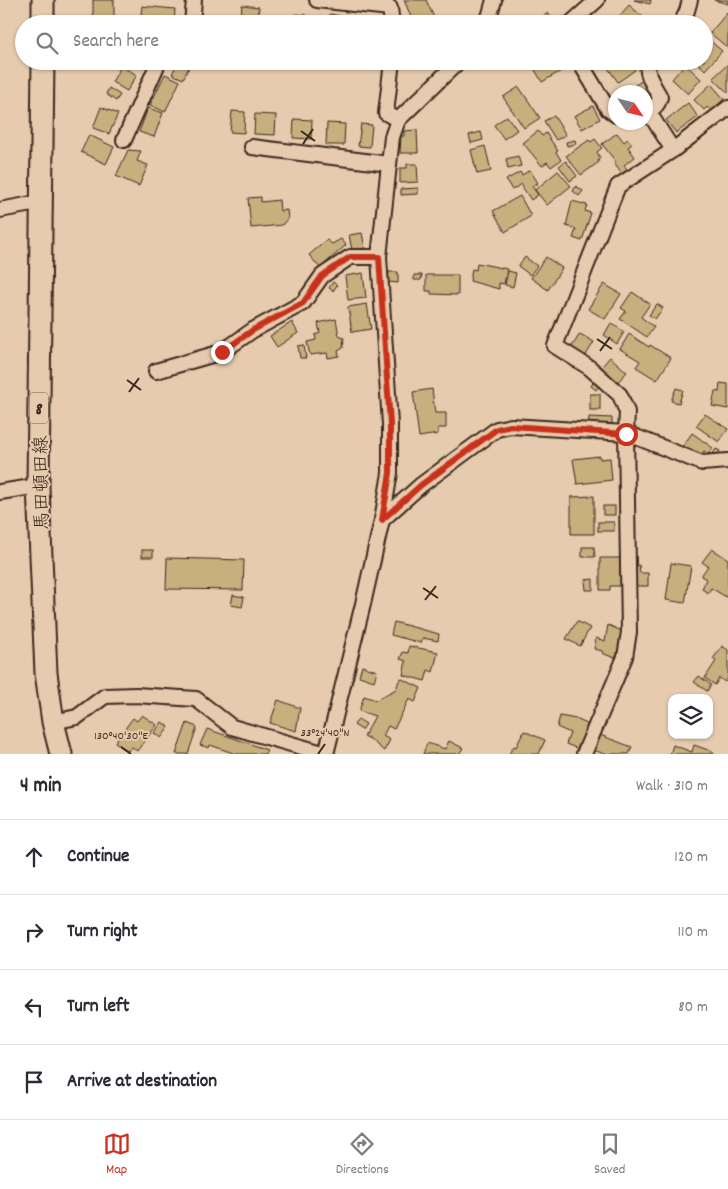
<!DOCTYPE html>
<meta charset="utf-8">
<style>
:root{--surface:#fff;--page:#f7f7f7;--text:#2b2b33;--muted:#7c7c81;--line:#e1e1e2;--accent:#c8321e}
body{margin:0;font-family:Dekko,"Klee One",sans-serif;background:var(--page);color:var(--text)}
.controls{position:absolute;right:15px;bottom:15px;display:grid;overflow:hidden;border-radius:10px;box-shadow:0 1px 4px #0004}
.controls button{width:45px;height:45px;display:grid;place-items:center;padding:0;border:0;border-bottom:1px solid var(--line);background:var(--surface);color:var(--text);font:25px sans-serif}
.compass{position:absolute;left:608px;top:85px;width:45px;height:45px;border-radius:50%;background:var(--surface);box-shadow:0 1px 4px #0004;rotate:125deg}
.stop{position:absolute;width:15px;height:15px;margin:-11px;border:4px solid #c8321e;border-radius:50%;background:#fff}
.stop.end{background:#c8321e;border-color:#fff;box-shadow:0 1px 5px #0008}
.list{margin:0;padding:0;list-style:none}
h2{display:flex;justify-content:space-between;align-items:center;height:65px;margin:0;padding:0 20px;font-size:21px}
h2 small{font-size:16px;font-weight:400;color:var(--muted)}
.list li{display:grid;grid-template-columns:32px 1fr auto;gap:15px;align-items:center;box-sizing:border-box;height:75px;padding:0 20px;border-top:1px solid var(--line)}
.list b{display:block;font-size:19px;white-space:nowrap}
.list em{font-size:16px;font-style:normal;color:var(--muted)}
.icon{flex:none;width:28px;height:28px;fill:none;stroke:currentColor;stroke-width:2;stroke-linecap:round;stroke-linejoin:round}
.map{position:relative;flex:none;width:728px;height:754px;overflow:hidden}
.search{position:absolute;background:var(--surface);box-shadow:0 1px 4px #0004;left:15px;right:15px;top:15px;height:55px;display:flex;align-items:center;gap:12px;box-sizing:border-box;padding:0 18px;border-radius:28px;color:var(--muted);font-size:19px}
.sheet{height:365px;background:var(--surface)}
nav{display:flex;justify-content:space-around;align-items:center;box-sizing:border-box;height:70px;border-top:1px solid var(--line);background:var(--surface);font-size:14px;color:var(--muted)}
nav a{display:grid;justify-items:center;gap:2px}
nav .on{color:var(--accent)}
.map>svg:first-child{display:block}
.building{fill:#c7af7e;stroke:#3b2a1e}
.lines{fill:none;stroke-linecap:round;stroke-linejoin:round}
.street-casing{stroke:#3b2a1e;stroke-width:18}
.primary-casing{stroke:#3b2a1e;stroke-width:25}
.street{stroke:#e7cbae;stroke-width:14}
.primary{stroke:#e7cbae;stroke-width:21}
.route{stroke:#c8321e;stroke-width:6}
.ticks{fill:none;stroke:#3b2a1e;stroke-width:2}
.labels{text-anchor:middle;stroke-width:4;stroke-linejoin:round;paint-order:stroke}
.shield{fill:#e7cbae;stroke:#6f5a49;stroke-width:1}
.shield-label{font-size:18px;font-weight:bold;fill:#3b2a1e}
.street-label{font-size:19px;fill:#3b2a1e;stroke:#e7cbae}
.ticks-label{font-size:12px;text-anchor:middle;fill:#3b2a1e;stroke:#e7cbae;stroke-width:4;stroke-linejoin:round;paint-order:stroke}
</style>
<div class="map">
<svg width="728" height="754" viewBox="0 0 728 754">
<rect width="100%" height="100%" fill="#e7cbae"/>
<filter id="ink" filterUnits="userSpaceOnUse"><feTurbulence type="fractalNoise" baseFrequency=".02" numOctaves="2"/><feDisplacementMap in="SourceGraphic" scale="10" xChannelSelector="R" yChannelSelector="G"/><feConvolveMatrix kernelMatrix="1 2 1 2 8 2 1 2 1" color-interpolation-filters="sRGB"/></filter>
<g filter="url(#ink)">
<g class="building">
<rect x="93" y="0" width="21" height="24"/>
<polygon points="404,0 426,0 437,24 414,24"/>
<polygon points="634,0 651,0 650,4"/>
<polygon points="714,0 728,0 728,4"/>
<polygon points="242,5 259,7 258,15 241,13"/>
<polygon points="629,5 642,16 636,24 618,24 615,21"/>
<polygon points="142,6 175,9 174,24 140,24"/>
<polygon points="548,13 555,24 533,24 533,23"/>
<polygon points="727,13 728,14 728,48 710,33"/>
<polygon points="295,14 306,15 305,24 286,24 286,20 294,21"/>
<polygon points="330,14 340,16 338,24 328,24"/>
<polygon points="246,17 258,17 258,24 245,24"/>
<polygon points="213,19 239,21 239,24 212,24"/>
<polygon points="708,39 722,51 705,70 696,61 704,61 704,43"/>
<polygon points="546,61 563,61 564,64 558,67 561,71 542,82 534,68"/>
<polygon points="617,61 628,61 635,70 618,82 608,68"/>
<polygon points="178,62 189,67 183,79 172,74"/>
<polygon points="685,64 701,79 688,94 672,79"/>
<polygon points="728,64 728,93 713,78"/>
<polygon points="121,66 137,75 127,91 112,82"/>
<polygon points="165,74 180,81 165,112 150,105"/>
<polygon points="643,80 656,100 646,107 646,92 631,92 629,89"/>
<polygon points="711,84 724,99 711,111 707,107 704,110 694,100"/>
<polygon points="519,87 540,118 524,128 503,97"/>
<polygon points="109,88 120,95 116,101 106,94"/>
<polygon points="688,103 698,117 676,133 666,120"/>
<polygon points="593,106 600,119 582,129 574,116"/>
<polygon points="101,107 118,114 109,134 93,128"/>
<polygon points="148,108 163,113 154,137 139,132"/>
<polygon points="232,111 245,112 244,133 230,132"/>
<polygon points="255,114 276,115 275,135 254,134"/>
<polygon points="507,116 517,130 504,139 494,125"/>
<polygon points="554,116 566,135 556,140 544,121"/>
<polygon points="294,119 312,120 311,139 293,138"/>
<polygon points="327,123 345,124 344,145 326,145"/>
<polygon points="361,124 372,125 370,147 358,146"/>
<polygon points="417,130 418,153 400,153 401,136 404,136 404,131"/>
<polygon points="538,131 542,136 546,133 558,151 556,152 561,160 551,167 547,162 542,166 523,143"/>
<polygon points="481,132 483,140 471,143 469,135"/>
<polygon points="617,133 624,142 628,139 632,144 628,147 635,157 624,165 629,172 623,176 614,163 616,162 602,144"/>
<polygon points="89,135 114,147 106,164 81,152"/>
<polygon points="595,139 602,148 597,152 600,158 598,160 599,162 581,175 566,156 589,140 591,142"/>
<polygon points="575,140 576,144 567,146 566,142"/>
<polygon points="485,146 491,171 477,174 471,150"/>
<polygon points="128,150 141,151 137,161 148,165 139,186 116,176"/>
<polygon points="518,156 521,166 508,169 506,159"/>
<polygon points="566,161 577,176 570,181 559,166"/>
<polygon points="407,164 417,164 418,182 400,183 400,168 407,168"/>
<polygon points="530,170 538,183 532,186 538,195 531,200 523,188 522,184 512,190 506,180 520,172 522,175"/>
<polygon points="558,171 571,186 547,205 535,190"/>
<polygon points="576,186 583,191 579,196 573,191"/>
<polygon points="418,188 418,194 401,195 401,189"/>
<polygon points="520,196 531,216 505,232 493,211"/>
<polygon points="261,197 261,202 279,200 280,211 287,210 288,218 282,225 251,228 248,198"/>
<polygon points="572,201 587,205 585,211 591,213 582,241 573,238 576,229 566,226"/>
<polygon points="362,233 365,248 352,250 349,235"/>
<polygon points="341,239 346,245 320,268 309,255 327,240 332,244"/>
<polygon points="525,257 537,266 530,275 518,266"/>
<polygon points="546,257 562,268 548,290 531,278"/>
<polygon points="477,263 507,269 504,284 499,283 499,289 470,281 472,269 476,270"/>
<polygon points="508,271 516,273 513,287 505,285"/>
<polygon points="389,272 398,272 398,283 388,282"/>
<polygon points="363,273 366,298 348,300 345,276"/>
<polygon points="414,275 422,275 421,280 414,280"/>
<polygon points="426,275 458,275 458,295 431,294 431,291 426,291"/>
<polygon points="333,282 337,285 333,291 329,288"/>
<polygon points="604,284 621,294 605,319 588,309"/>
<polygon points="632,292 650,304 641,317 654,327 647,337 620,319 626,311 621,308"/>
<polygon points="367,304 371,329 352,332 348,307"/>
<polygon points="657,304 663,308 655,319 649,315"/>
<polygon points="336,319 339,336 344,338 343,348 338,351 339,356 328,358 327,353 310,355 307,342 316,340 315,335 320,333 318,323"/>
<polygon points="292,322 298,333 277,347 270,336"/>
<polygon points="611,323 624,332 617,344 604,335"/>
<polygon points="580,334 594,342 583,360 569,351"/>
<polygon points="629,334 649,347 650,345 671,358 657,380 636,367 640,361 620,349"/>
<polygon points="304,345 306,358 300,358 298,346"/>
<polygon points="610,357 627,372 615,385 598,371"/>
<polygon points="593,383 599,386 596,390 591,386"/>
<polygon points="720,383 728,384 728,409 712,406 715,391 719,392"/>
<polygon points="676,388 683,390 679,403 671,401"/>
<polygon points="432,389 435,413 446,413 446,428 438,428 438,434 419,437 413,392"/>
<rect x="590" y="394" width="10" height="16"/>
<polygon points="705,414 728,429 719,442 696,426"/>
<polygon points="589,417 612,418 612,431 588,428"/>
<polygon points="692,433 713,448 709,454 704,451 699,458 683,446"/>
<polygon points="716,449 720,451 716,458 712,455"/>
<polygon points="600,456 600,459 610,458 612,480 577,484 573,459"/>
<polygon points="594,496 594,534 571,534 571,497"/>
<rect x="603" y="506" width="12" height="9"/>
<rect x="598" y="522" width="16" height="9"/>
<polygon points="582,547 594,547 595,557 582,557"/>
<polygon points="712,549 728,559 728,598 711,588 708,593 702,589 706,579 701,576 708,566 702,562"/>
<rect x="142" y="550" width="11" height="7"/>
<polygon points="167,558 244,560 243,590 166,589"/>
<polygon points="600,558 623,558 623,586 610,586 610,590 600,590"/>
<polygon points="671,563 691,566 685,603 666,600"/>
<polygon points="639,565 640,573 648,573 648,586 635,586 632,567"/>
<polygon points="593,579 593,590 586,590 585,580"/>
<polygon points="233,595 244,597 242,607 231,605"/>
<polygon points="577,621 590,628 580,646 566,639"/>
<polygon points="394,622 439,634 438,641 423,638 421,643 391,635"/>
<polygon points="608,625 624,632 617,659 602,653 603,651 594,649 596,638 605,641"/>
<polygon points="409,646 438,652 433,672 428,670 425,681 403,675 406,661 400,659 403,652 408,653"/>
<polygon points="722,646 728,650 728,678 725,682 719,678 715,685 705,678 716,661 713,659"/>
<polygon points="362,666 377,671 374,681 359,676"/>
<polygon points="699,676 711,685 707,691 694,682"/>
<polygon points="400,678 421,688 415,702 409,699 394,729 388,726 383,736 390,740 384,751 370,739 364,736 375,716 359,711 364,696 376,700 396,689"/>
<polygon points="278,700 300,708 296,731 270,723"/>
<polygon points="142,715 157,725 137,751 132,747 128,751 115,742 133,718 137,721"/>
<polygon points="560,716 576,719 591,726 581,750 566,744 570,733 557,727"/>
<polygon points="358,719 366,724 362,730 354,725"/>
<polygon points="162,722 169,727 161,738 154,733"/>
<polygon points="187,723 197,727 188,754 176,754"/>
<polygon points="207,729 242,741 267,750 265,754 236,754 210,745 209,748 200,745"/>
<polygon points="524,731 545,740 539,754 509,754 514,746 516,747"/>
<polygon points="600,735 632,747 629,754 604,754 594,750"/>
<polygon points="449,741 463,748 459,754 423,754 427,743 445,749"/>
<polygon points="673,745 692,752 694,745 714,752 713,754 670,754"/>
</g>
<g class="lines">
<defs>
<g id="street">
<polyline points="317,0 390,8 392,24"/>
<polyline points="192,24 194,0"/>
<polyline points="486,24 490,14 494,0"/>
<polyline points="570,24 597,0"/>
<polyline points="681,24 687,11 690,0"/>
<polyline points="392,61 386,113 398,120"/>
<polyline points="579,61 608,109 616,115"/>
<polyline points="648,111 673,150"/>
<path d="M646,112C653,109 658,106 660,97C654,86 645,74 648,61"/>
<polyline points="124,140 159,61"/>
<polyline points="252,147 389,164"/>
<polyline points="0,210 42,202"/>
<polyline points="156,371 222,352 253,330 303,303 322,276 350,257 379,257"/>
<polyline points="0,492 38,486"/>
<polyline points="382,520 421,485 497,429 511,426 626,433 702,463 728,461"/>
<polyline points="53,722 77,717 105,696 136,695 196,699 232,727 326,754"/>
<polyline points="326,754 363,604 382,520 390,473 390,424 379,257 392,137 398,120 459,61"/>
<polyline points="584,754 625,657 629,632 626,433 627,412 620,395 590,368 555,346 618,186 673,150 728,108"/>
</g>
<g id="primary">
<polyline points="43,24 43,0"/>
<polyline points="43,61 38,486 46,673 53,722 61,754"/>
</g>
</defs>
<use href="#street" class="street-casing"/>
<use href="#primary" class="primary-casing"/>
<use href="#street" class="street"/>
<use href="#primary" class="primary"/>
</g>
</g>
<g class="lines" filter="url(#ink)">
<polyline class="route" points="222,352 253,330 303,303 322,276 350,257 379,257 390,424 390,473 382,520 421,485 497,429 511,426 626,434"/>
</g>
<path class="ticks" d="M301,131L315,141M303,144L313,129M597,339L612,349M600,351L610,337M127,380L141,390M129,392L139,378M423,588L438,598M425,600L436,586M121,747L131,754M318,754L325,744"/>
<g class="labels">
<rect class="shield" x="30" y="392.5" width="18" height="31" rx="4"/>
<g class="shield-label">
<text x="39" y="414">8</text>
</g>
<g class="street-label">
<text transform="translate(40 483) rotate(-91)" y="7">馬田頓田線</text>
</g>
</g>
<g class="ticks-label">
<text x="325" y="736">33°24'40"N</text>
<text x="121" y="739">130°40'30"E</text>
</g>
</svg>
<div class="controls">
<button><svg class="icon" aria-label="layers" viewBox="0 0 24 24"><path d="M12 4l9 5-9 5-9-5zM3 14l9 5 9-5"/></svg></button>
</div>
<svg class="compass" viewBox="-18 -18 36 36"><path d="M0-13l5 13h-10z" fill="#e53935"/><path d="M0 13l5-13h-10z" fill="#7c7c81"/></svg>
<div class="stop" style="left:626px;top:434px"></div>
<div class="stop end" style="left:222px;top:352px"></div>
<div class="search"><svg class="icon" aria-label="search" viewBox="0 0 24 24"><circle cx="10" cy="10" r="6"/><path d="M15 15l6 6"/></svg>Search here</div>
</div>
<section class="sheet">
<h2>4 min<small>Walk · 310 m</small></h2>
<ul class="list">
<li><svg class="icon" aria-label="ahead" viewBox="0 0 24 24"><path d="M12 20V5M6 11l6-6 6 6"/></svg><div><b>Continue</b></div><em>120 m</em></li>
<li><svg class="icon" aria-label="right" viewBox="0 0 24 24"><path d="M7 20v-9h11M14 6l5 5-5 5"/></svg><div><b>Turn right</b></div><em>110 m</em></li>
<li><svg class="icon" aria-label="left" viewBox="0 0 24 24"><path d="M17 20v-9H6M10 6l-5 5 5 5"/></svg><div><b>Turn left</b></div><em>80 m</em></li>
<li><svg class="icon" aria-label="arrive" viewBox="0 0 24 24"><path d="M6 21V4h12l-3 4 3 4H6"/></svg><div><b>Arrive at destination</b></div></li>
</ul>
</section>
<nav>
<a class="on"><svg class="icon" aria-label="map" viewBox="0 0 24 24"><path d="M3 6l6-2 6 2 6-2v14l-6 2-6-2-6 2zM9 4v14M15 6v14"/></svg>Map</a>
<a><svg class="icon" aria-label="directions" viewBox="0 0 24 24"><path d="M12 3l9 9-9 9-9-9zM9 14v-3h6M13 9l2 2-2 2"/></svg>Directions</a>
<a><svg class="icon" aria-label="saved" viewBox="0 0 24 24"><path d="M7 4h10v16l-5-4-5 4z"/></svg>Saved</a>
</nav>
